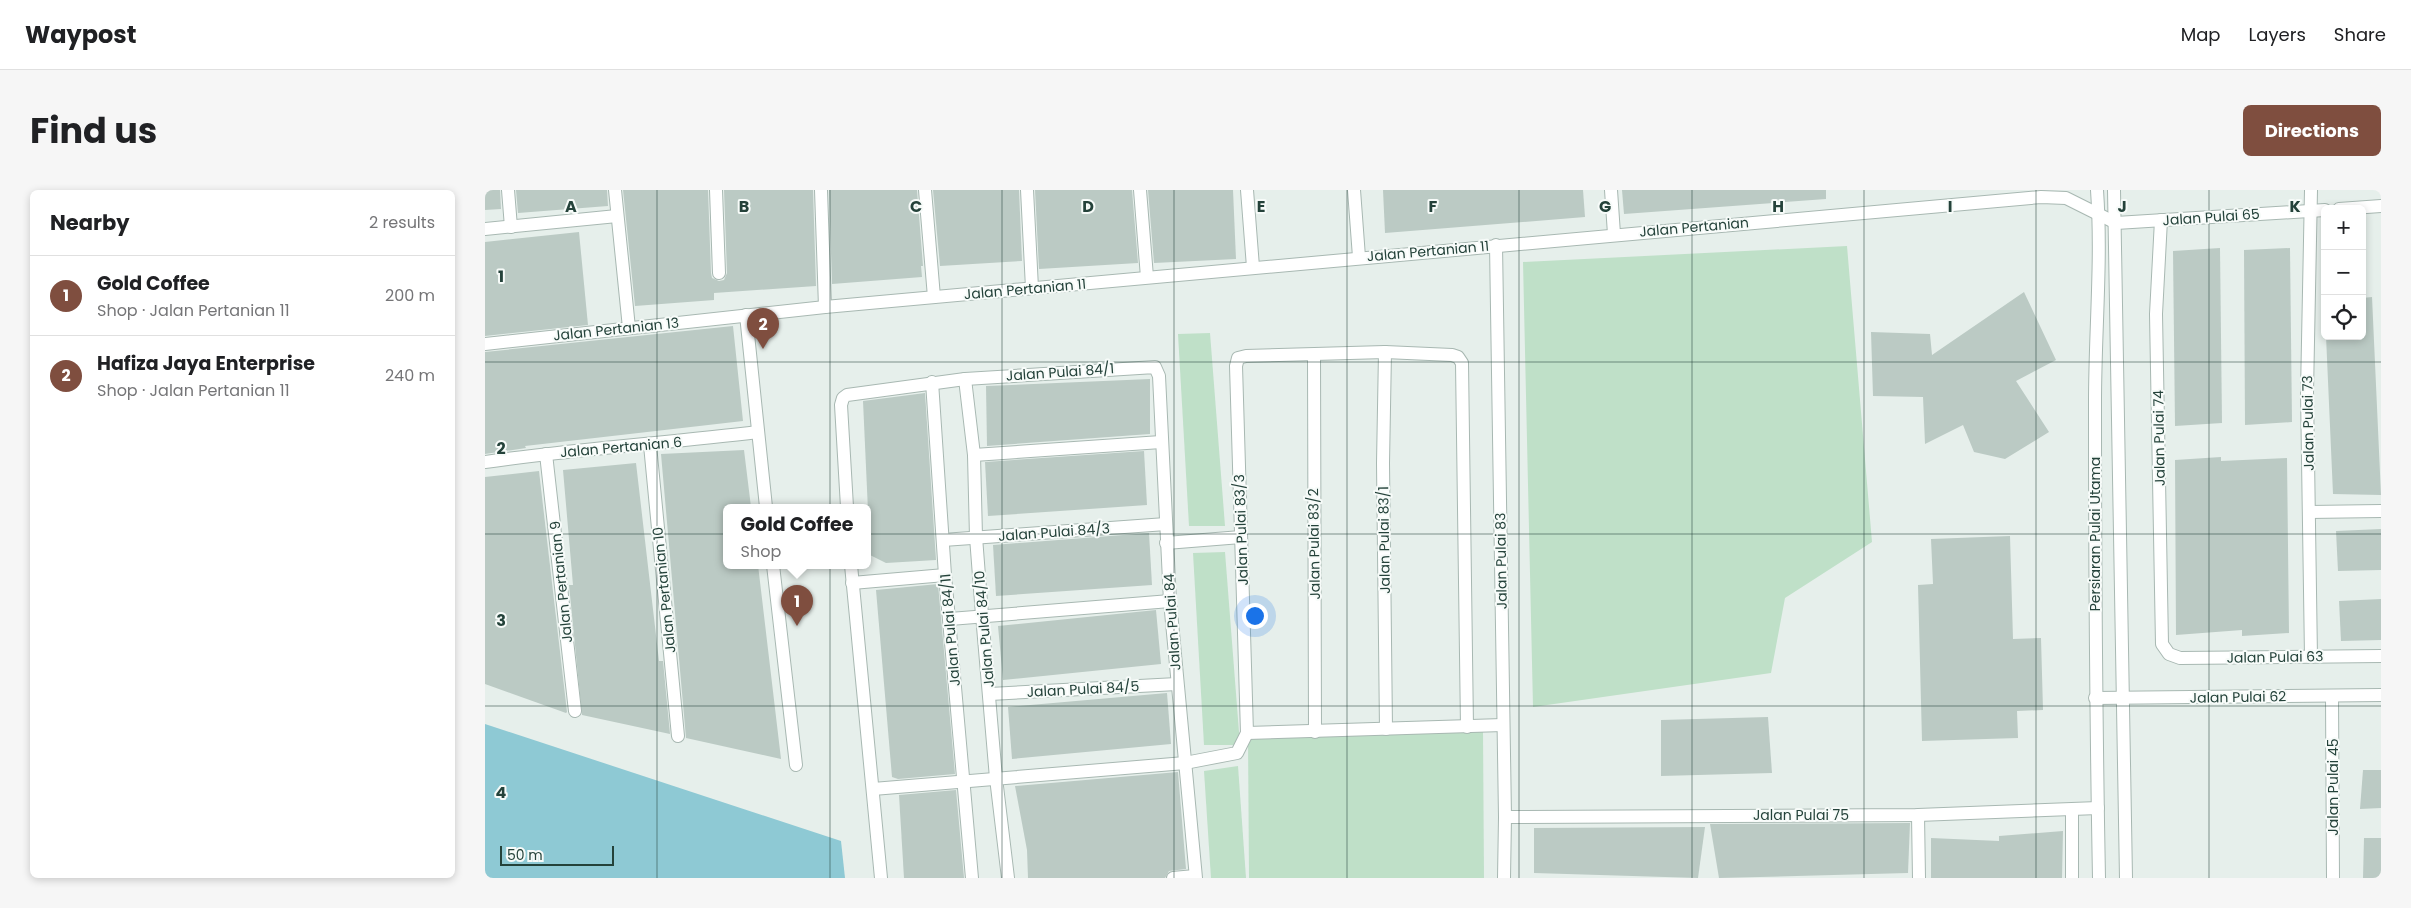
<!DOCTYPE html>
<meta charset="utf-8">
<style>
:root{--surface:#fff;--page:#f6f6f6;--text:#202124;--muted:#757577;--line:#e0e0e0;--accent:#7f4e3f}
body{margin:0;font-family:Poppins,sans-serif;background:var(--page);color:var(--text)}
.controls{position:absolute;right:15px;top:15px;display:grid;overflow:hidden;border-radius:8px;box-shadow:0 2px 8px #0003}
.controls button{width:45px;height:45px;display:grid;place-items:center;padding:0;border:0;border-bottom:1px solid var(--line);background:var(--surface);color:var(--text);font:25px sans-serif}
.scale{position:absolute;left:15px;bottom:12px;width:114px;box-sizing:border-box;padding-left:5px;border:2px solid #24423a;border-top:0;font-size:14px;line-height:18px;white-space:nowrap;color:#24423a;-webkit-text-stroke:4px #f7fbf9;paint-order:stroke}
.you{position:absolute;left:769px;top:425px;width:18px;height:18px;margin:-12px;border:4px solid #fff;border-radius:50%;background:#1a73e8;box-shadow:0 0 0 8px #1a73e833}
.badge{display:grid;place-items:center;width:32px;height:32px;border-radius:50%;background:var(--accent);color:#fff;font-size:16px;font-weight:700}
.pin{position:absolute;translate:-50% -41px;filter:drop-shadow(0 1px 2px #0008)}
.pin::after{content:'';position:absolute;top:26px;width:18px;height:15px;background:inherit;clip-path:polygon(0 0,100% 0,50% 100%)}
.popup{position:absolute;left:238px;top:314px;width:148px;height:65px;box-sizing:border-box;display:grid;place-content:center;border-radius:8px;background:var(--surface);filter:drop-shadow(0 1px 4px #0005);font-size:16px;white-space:nowrap;color:var(--muted)}
.popup b{font-size:19px;color:var(--text)}
.popup::after{content:'';position:absolute;left:50%;top:100%;margin-left:-10px;border:10px solid transparent;border-top-color:var(--surface)}
.list{margin:0;padding:0;list-style:none}
h2{display:flex;justify-content:space-between;align-items:center;height:65px;margin:0;padding:0 20px;font-size:21px}
h2 small{font-size:16px;font-weight:400;color:var(--muted)}
.list li{display:grid;grid-template-columns:32px 1fr auto;gap:15px;align-items:center;box-sizing:border-box;height:80px;padding:0 20px;border-top:1px solid var(--line)}
.list b{display:block;font-size:19px;white-space:nowrap}
.list p{margin:0;font-size:16px;white-space:nowrap;color:var(--muted)}
.list em{font-size:16px;font-style:normal;color:var(--muted)}
.icon{flex:none;width:28px;height:28px;fill:none;stroke:currentColor;stroke-width:2;stroke-linecap:round;stroke-linejoin:round}
.map{position:relative;flex:none;width:1896px;height:688px;overflow:hidden;border-radius:8px}
header{display:flex;align-items:center;gap:30px;box-sizing:border-box;height:70px;padding:0 25px;background:var(--surface);border-bottom:1px solid var(--line)}
header strong{font-size:24px}
nav{display:flex;gap:28px;margin-inline-start:auto;font-size:18px}
.intro{display:flex;align-items:center;justify-content:space-between;box-sizing:border-box;height:120px;padding:0 30px}
h1{margin:0;font-size:35px}
.button{padding:12px 22px;border-radius:8px;background:var(--accent);color:#fff;font-size:18px;font-weight:700}
main{display:flex;gap:30px;padding:0 30px}
aside{flex:1;background:var(--surface);border-radius:8px;box-shadow:0 2px 8px #0003}
.map>svg:first-child{display:block}
.green{fill:#bfe0c8}
.water{fill:#8ec9d4}
.building{fill:#bbcac4}
.lines{fill:none;stroke-linecap:round;stroke-linejoin:round}
.street-casing{stroke:#a8b8b2;stroke-width:14}
.street{stroke:#fff;stroke-width:12}
.grid{fill:none;stroke:#24423a;stroke-width:1;stroke-opacity:0.55}
.labels{text-anchor:middle;stroke-width:4;stroke-linejoin:round;paint-order:stroke}
.street-label{font-size:14px;fill:#24423a;stroke:#f7fbf9}
.grid-label{font-size:16px;text-anchor:middle;font-weight:bold;fill:#24423a;stroke:#f7fbf9;stroke-width:4;stroke-linejoin:round;paint-order:stroke}
</style>
<header>
<strong>Waypost</strong>
<nav><a>Map</a><a>Layers</a><a>Share</a></nav>
</header>
<div class="intro"><h1>Find us</h1><a class="button">Directions</a></div>
<main>
<aside>
<h2>Nearby<small>2 results</small></h2>
<ul class="list">
<li><span class="badge">1</span><div><b>Gold Coffee</b><p>Shop · Jalan Pertanian 11</p></div><em>200 m</em></li>
<li><span class="badge">2</span><div><b>Hafiza Jaya Enterprise</b><p>Shop · Jalan Pertanian 11</p></div><em>240 m</em></li>
</ul>
</aside>
<div class="map">
<svg width="1896" height="688" viewBox="0 0 1896 688">
<rect width="100%" height="100%" fill="#e6efeb"/>
<g class="green">
<polygon points="1362,56 1387,352 1300,408 1286,483 1048,517 1038,72"/>
<polygon points="725,143 740,336 704,336 693,144"/>
<polygon points="740,362 755,555 719,555 708,363"/>
<polygon points="998,541 999,688 764,688 763,545"/>
<polygon points="753,576 761,688 726,688 719,581"/>
</g>
<polygon class="water" points="0,534 356,651 360,688 0,688"/>
<g class="building">
<polygon points="0,0 15,0 16,19 0,20"/>
<polygon points="31,0 122,0 123,16 33,23"/>
<polygon points="138,0 223,0 226,83 227,88 234,91 239,90 242,83 239,0 328,0 331,96 229,103 229,110 150,116"/>
<polygon points="344,0 432,0 438,76 436,76 437,87 347,94"/>
<polygon points="448,0 534,0 537,71 455,76"/>
<polygon points="550,0 647,0 653,73 554,79"/>
<polygon points="663,0 748,0 751,69 669,73"/>
<polygon points="898,0 1098,0 1100,27 900,43"/>
<polygon points="1137,0 1341,0 1341,9 1139,24"/>
<polygon points="94,42 103,135 0,146 0,52"/>
<polygon points="1735,58 1737,233 1690,236 1688,61"/>
<polygon points="1805,58 1807,232 1760,235 1759,60"/>
<polygon points="1539,102 1571,170 1531,191 1564,242 1520,269 1489,262 1478,235 1440,254 1438,207 1388,206 1386,142 1445,144 1447,165"/>
<polygon points="1887,107 1896,305 1848,304 1841,146 1877,146 1877,108"/>
<polygon points="248,136 258,231 40,256 41,258 0,264 0,162"/>
<polygon points="665,189 665,244 502,256 501,196"/>
<polygon points="440,203 451,370 401,373 385,365 378,211"/>
<polygon points="259,260 266,317 242,317 242,375 273,375 296,569 201,548 176,264"/>
<polygon points="659,261 662,315 503,326 500,272"/>
<polygon points="1736,267 1736,271 1802,268 1804,443 1757,446 1757,440 1691,445 1690,270"/>
<polygon points="151,273 174,471 178,471 185,544 97,525 84,395 88,395 78,280"/>
<polygon points="54,281 82,522 81,523 0,494 0,287"/>
<polygon points="1896,339 1896,380 1853,381 1851,341"/>
<polygon points="664,343 667,395 511,406 508,355"/>
<polygon points="1525,346 1528,449 1556,448 1558,520 1532,521 1533,548 1437,551 1433,395 1448,394 1446,349"/>
<polygon points="453,394 470,584 413,589 407,587 391,400"/>
<polygon points="1896,409 1896,450 1856,451 1854,411"/>
<polygon points="671,420 676,474 518,490 513,436"/>
<polygon points="682,503 686,554 527,569 523,517"/>
<polygon points="1283,527 1287,583 1176,586 1176,530"/>
<polygon points="1878,580 1896,580 1896,618 1875,619"/>
<polygon points="693,582 701,679 684,681 680,688 543,688 542,660 530,596"/>
<polygon points="471,600 479,688 419,688 414,605"/>
<polygon points="1425,633 1423,683 1234,688 1225,634"/>
<polygon points="1220,637 1213,688 1049,683 1049,638"/>
<polygon points="1578,641 1577,688 1446,688 1446,648 1514,651 1514,646"/>
<polygon points="1879,648 1896,648 1896,688 1878,688"/>
</g>
<g class="lines">
<defs>
<g id="street">
<polyline points="23,0 26,37"/>
<polyline points="130,0 144,138"/>
<polyline points="231,0 234,83"/>
<polyline points="336,0 340,117"/>
<polyline points="440,0 449,107"/>
<polyline points="542,0 547,98"/>
<polyline points="655,0 662,87"/>
<polyline points="762,0 768,77"/>
<polyline points="869,0 874,67"/>
<polyline points="1126,0 1129,44"/>
<path d="M1612,0C1617,70 1610,141 1610,212C1610,370 1611,529 1614,688"/>
<polyline points="1629,0 1641,688"/>
<polyline points="1854,19 1896,16"/>
<polyline points="1676,30 1671,124 1677,454 1684,464 1695,468 1896,466"/>
<polyline points="0,39 132,26"/>
<polyline points="1011,55 1020,627 1019,688"/>
<polyline points="261,125 281,317"/>
<polyline points="0,154 340,117 1556,7 1581,8 1631,33 1840,20"/>
<polyline points="900,162 898,273 901,539"/>
<polyline points="829,166 830,542"/>
<polyline points="480,189 489,265 491,347 497,425 511,588 523,688"/>
<polyline points="447,192 460,385 487,688"/>
<polyline points="165,255 193,546"/>
<polyline points="61,264 90,521"/>
<polyline points="489,265 676,252"/>
<path d="M0,272C90,259 182,253 273,242"/>
<polyline points="362,317 356,215 358,208 362,205 480,189 670,177 674,186 685,411 711,688"/>
<polyline points="1824,322 1896,321"/>
<polyline points="458,350 681,334"/>
<polyline points="681,353 756,347"/>
<polyline points="288,375 311,575"/>
<polyline points="366,375 396,688"/>
<polyline points="367,393 460,385"/>
<polyline points="465,429 685,411"/>
<polyline points="1826,467 1822,202 1826,0"/>
<polyline points="505,504 692,494"/>
<polyline points="1847,506 1848,688"/>
<polyline points="1610,508 1896,505"/>
<polyline points="762,543 1018,535"/>
<polyline points="388,599 700,573 752,563 762,543 751,176 753,168 761,166 900,162 967,165 973,167 977,173 982,537"/>
<polyline points="1587,620 1587,688"/>
<polyline points="1433,625 1434,688"/>
<polyline points="1020,627 1433,625 1613,618"/>
<polyline points="688,688 710,686"/>
</g>
</defs>
<use href="#street" class="street-casing"/>
<use href="#street" class="street"/>
</g>
<path class="grid" d="M172,0V688M345,0V688M517,0V688M689,0V688M862,0V688M1034,0V688M1207,0V688M1379,0V688M1551,0V688M1724,0V688M0,172H1896M0,344H1896M0,516H1896"/>
<g class="labels">
<g class="street-label">
<text transform="translate(1726 27) rotate(-4)" y="5">Jalan Pulai 65</text>
<text transform="translate(1209 37) rotate(-5)" y="5">Jalan Pertanian</text>
<text transform="translate(943 61) rotate(-5)" y="5">Jalan Pertanian 11</text>
<text transform="translate(540 99) rotate(-5)" y="5">Jalan Pertanian 11</text>
<text transform="translate(131 139) rotate(-6)" y="5">Jalan Pertanian 13</text>
<text transform="translate(575 182) rotate(-4)" y="5">Jalan Pulai 84/1</text>
<text transform="translate(1823 233) rotate(-91)" y="5">Jalan Pulai 73</text>
<text transform="translate(1674 248) rotate(-91)" y="5">Jalan Pulai 74</text>
<text transform="translate(136 257) rotate(-5)" y="5">Jalan Pertanian 6</text>
<text transform="translate(756 340) rotate(-92)" y="5">Jalan Pulai 83/3</text>
<text transform="translate(569 342) rotate(-4)" y="5">Jalan Pulai 84/3</text>
<text transform="translate(1610 344) rotate(-90)" y="5">Persiaran Pulai Utama</text>
<text transform="translate(899 350) rotate(-91)" y="5">Jalan Pulai 83/1</text>
<text transform="translate(829 354) rotate(-91)" y="5">Jalan Pulai 83/2</text>
<text transform="translate(1016 371) rotate(-91)" y="5">Jalan Pulai 83</text>
<text transform="translate(76 392) rotate(-96)" y="5">Jalan Pertanian 9</text>
<text transform="translate(179 400) rotate(-96)" y="5">Jalan Pertanian 10</text>
<text transform="translate(687 432) rotate(-94)" y="5">Jalan Pulai 84</text>
<text transform="translate(499 439) rotate(-95)" y="5">Jalan Pulai 84/10</text>
<text transform="translate(465 440) rotate(-95)" y="5">Jalan Pulai 84/11</text>
<text transform="translate(1790 467) rotate(-1)" y="5">Jalan Pulai 63</text>
<text transform="translate(598 499) rotate(-3)" y="5">Jalan Pulai 84/5</text>
<text transform="translate(1753 507) rotate(-1)" y="5">Jalan Pulai 62</text>
<text transform="translate(1848 597) rotate(-90)" y="5">Jalan Pulai 45</text>
<text x="1316" y="630">Jalan Pulai 75</text>
</g>
</g>
<g class="grid-label">
<text x="86" y="22">A</text>
<text x="259" y="22">B</text>
<text x="431" y="22">C</text>
<text x="603" y="22">D</text>
<text x="776" y="22">E</text>
<text x="948" y="22">F</text>
<text x="1120" y="22">G</text>
<text x="1293" y="22">H</text>
<text x="1465" y="22">I</text>
<text x="1637" y="22">J</text>
<text x="1810" y="22">K</text>
<text x="16" y="92">1</text>
<text x="16" y="264">2</text>
<text x="16" y="436">3</text>
<text x="16" y="608">4</text>
</g>
</svg>
<div class="controls">
<button>+</button>
<button>−</button>
<button><svg class="icon" aria-label="locate" viewBox="0 0 24 24"><circle cx="12" cy="12" r="6"/><path d="M12 2v4M12 18v4M2 12h4M18 12h4"/></svg></button>
</div>
<div class="scale">50 m</div>
<div class="you"></div>
<div class="pin badge" style="left:312px;top:436px">1</div>
<div class="popup"><b>Gold Coffee</b>Shop</div>
<div class="pin badge" style="left:278px;top:159px">2</div>
</div>
</main>
